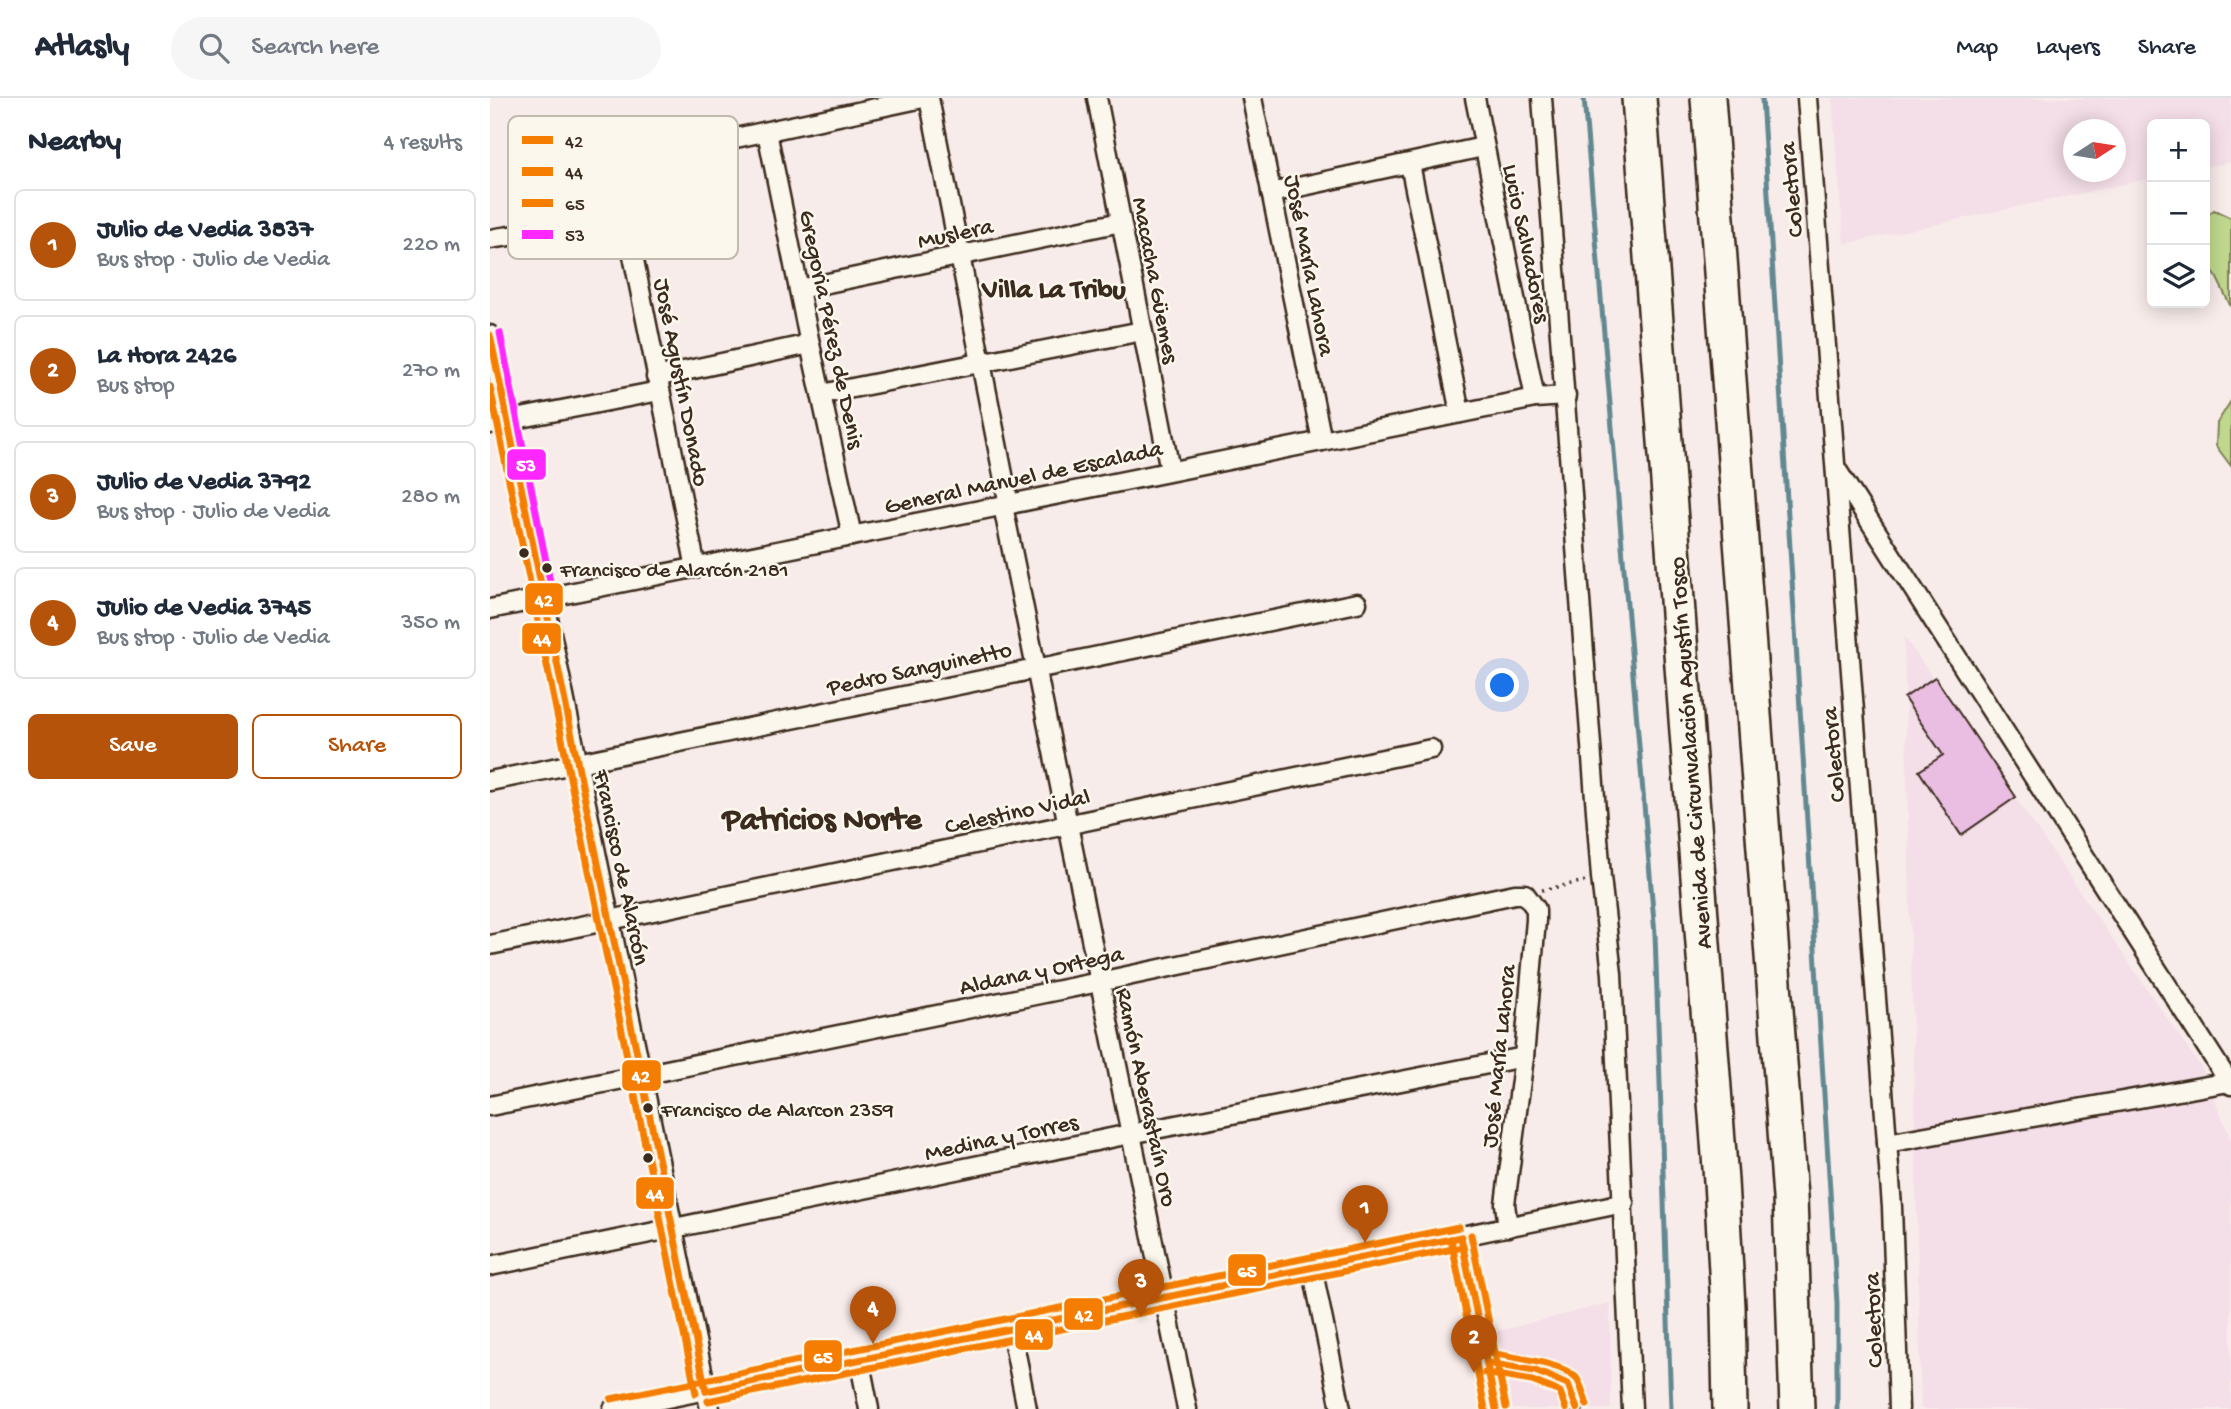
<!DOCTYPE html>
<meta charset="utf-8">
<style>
:root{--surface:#fff;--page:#f6f6f7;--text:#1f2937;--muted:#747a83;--line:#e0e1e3;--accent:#b45309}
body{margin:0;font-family:"Gochi Hand",sans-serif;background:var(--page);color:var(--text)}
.controls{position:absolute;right:21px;top:21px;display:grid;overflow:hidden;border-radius:10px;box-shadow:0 4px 18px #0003}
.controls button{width:63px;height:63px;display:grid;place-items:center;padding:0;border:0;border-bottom:2px solid var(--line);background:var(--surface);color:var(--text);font:35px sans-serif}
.compass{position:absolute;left:1573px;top:21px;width:63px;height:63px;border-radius:50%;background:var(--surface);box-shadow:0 4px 18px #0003;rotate:78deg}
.you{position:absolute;left:1013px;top:588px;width:24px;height:24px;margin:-18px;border:5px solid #fff;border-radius:50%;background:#1a73e8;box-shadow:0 0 0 10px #1a73e833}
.badge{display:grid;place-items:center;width:46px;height:46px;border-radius:50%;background:var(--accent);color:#fff;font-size:23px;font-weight:700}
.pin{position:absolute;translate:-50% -58px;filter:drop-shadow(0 2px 4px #0008)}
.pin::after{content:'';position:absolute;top:37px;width:24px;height:21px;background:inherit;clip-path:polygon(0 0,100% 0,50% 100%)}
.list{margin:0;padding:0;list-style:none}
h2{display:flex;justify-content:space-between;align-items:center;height:91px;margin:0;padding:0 28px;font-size:30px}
h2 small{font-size:23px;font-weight:400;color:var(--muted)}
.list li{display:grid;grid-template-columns:46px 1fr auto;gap:21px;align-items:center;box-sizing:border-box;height:112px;margin:0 14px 14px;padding:0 14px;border:2px solid var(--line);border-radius:10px}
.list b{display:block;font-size:26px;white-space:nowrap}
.list p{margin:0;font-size:23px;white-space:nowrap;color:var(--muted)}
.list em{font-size:23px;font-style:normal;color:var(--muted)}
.actions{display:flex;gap:14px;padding:21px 28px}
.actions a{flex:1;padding:16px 0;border:2px solid var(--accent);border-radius:10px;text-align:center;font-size:24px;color:var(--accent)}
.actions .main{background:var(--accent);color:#fff}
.icon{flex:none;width:38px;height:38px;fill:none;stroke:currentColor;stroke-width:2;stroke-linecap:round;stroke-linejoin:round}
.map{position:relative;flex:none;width:1741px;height:1311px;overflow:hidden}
header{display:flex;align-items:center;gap:42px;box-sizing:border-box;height:98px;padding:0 35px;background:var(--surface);border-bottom:2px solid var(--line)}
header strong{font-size:33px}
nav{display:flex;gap:38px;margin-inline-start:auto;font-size:24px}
.search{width:490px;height:63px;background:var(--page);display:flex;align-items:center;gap:18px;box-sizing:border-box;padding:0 24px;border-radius:38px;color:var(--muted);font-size:26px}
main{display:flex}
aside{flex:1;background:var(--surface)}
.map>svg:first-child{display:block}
.built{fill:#f4dee8;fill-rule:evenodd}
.green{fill:#c0d88e;stroke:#7e8156;stroke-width:2}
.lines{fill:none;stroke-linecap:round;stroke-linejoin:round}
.stream{stroke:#628891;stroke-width:5}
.building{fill:#eabee3;stroke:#3b2a1e;stroke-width:2}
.lane-casing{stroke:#3b2a1e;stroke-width:14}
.street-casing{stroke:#3b2a1e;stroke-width:23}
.highway-casing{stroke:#3b2a1e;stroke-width:38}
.path{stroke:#3b2a1e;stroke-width:3.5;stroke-dasharray:2 5;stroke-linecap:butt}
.lane{stroke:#fbf7ec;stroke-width:9}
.street{stroke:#fbf7ec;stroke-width:18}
.highway{stroke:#fbf7ec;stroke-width:33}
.bus-1-casing{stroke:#fbf7ec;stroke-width:12}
.bus-2-casing{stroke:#fbf7ec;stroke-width:12}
.bus-3-casing{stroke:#fbf7ec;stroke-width:12}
.bus-4-casing{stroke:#fbf7ec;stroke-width:12}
.bus-1{stroke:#f57d02;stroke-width:7}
.bus-2{stroke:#f57d02;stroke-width:7}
.bus-3{stroke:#f57d02;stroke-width:7}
.bus-4{stroke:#fe27ff;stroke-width:7}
.bus-dot{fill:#3b2a1e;stroke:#fbf7ec;stroke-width:2.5}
.labels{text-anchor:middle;stroke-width:5;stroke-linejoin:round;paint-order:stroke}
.bus-label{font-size:22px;fill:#3b2a1e;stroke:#fbf7ec;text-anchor:start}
.street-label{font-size:24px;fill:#3b2a1e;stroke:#fbf7ec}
.quarter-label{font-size:28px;font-weight:bold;fill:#3b2a1e;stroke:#fbf7ec}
.district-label{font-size:32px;font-weight:bold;fill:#3b2a1e;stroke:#fbf7ec}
.key{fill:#fbf7ec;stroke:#c1baae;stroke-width:2}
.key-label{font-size:19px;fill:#3b2a1e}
.line-badge{stroke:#fbf7ec;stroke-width:2.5}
.badge-label{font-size:19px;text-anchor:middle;font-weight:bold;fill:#fff}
</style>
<header>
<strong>Atlasly</strong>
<div class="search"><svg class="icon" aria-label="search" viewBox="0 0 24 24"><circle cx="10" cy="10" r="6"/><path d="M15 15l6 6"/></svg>Search here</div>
<nav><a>Map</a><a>Layers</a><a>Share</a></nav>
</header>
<main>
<aside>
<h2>Nearby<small>4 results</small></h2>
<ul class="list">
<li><span class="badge">1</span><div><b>Julio de Vedia 3837</b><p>Bus stop · Julio de Vedia</p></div><em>220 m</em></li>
<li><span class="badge">2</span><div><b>La Hora 2426</b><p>Bus stop</p></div><em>270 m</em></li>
<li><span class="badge">3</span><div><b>Julio de Vedia 3792</b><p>Bus stop · Julio de Vedia</p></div><em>280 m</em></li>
<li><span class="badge">4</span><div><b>Julio de Vedia 3745</b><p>Bus stop · Julio de Vedia</p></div><em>350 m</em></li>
</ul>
<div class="actions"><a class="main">Save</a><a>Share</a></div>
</aside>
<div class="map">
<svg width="1741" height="1311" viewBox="0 0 1741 1311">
<rect width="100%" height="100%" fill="#f8ecea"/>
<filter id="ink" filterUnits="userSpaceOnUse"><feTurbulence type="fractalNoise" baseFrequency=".0143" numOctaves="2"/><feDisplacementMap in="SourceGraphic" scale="14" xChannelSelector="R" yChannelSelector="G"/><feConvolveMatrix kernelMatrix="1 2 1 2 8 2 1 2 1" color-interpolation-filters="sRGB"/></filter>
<g filter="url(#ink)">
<g class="built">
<path d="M1342,0H1741V64L1715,69V26H1662V80L1354,146ZM1584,32H1626V74H1584Z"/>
<polygon points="1414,538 1714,974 1741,1042 1741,1311 1431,1311"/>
<polygon points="1120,1205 1121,1311 1023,1311 1008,1233"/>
</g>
<g class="green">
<polygon points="1724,112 1741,120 1741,209 1726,178 1715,165 1715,119"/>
<polygon points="1741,303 1741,368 1726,348 1727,325"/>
</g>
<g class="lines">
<g class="stream">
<polyline points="1094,0 1165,836 1181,1311"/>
<polyline points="1272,0 1347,1205 1347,1311"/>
</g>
</g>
<polygon class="building" points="1445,579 1526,699 1471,737 1429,673 1453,657 1414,600"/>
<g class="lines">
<defs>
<polyline id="lane" points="997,1265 1045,1273 1078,1286 1087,1311"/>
<g id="street">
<polyline points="439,0 519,407"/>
<polyline points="607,0 680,372"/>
<polyline points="762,0 832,343"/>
<polyline points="985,0 1045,300"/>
<polyline points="1052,0 1111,779 1122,876 1142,1311"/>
<polyline points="1317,0 1402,1109 1409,1311"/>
<polyline points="277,34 320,246 362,438"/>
<polyline points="128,65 127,78 206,470"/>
<polyline points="920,66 970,315"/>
<polyline points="781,95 993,49"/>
<path d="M0,141C16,138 39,137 53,128C81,111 98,78 128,65L433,0"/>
<polyline points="309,191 631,124"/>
<polyline points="0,237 220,1311"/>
<polyline points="166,279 320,246"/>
<polyline points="332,296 652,233"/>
<polyline points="0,326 169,293"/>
<polyline points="1347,372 1741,987"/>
<polyline points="513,408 697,1311"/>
<polyline points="0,511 1045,300 1076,298"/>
<polyline points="0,683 867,505"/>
<polyline points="0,847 941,651"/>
<polyline points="0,1008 609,884 1025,796 1035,796 1046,811 1046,822 1034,959 1015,1106 1018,1129"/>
<polyline points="1397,1045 1739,984"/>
<polyline points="971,1139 1006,1311"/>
<polyline points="0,1168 640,1036 1034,959"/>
<polyline points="822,1169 851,1311"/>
<polyline points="521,1231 537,1311"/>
<polyline points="369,1260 379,1311"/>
<polyline points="123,1311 1134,1105"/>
</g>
<g id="highway">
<polyline points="1149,0 1231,1083 1238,1209 1240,1311"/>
<polyline points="1218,0 1300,1099 1307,1311"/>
</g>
</defs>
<use href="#lane" class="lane-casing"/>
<use href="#street" class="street-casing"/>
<use href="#highway" class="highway-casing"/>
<polyline class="path" points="1052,792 1096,783"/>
<use href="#lane" class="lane"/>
<use href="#street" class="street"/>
<use href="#highway" class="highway"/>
<defs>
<g id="bus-1">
<polyline points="0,237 216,1293"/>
<polyline points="971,1139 1006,1311"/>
<polyline points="997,1265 1045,1273 1078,1286 1087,1311"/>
<polyline points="216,1293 971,1139"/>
</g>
<g id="bus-2">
<polyline points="0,289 206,1295"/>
<polyline points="961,1141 995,1311"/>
<polyline points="995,1275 1042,1283 1070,1294 1076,1311"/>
<polyline points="218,1303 973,1149"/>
</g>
<g id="bus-3">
<polyline points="981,1137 1016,1309"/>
<path d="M999,1255C1017,1258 1078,1266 1087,1281C1092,1289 1094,1299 1097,1307"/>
<polyline points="121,1301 969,1129"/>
</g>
<polyline id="bus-4" points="10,235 63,498"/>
</defs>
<use href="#bus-1" class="bus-1-casing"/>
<use href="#bus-2" class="bus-2-casing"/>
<use href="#bus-3" class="bus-3-casing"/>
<use href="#bus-4" class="bus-4-casing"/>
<use href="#bus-1" class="bus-1"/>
<use href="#bus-2" class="bus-2"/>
<use href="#bus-3" class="bus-3"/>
<use href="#bus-4" class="bus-4"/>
</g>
</g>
<g class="bus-dot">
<circle cx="34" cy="455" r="6"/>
<circle cx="57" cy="470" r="6"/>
<circle cx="158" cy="1010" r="6"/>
<circle cx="158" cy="1060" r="6"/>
</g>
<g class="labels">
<g class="bus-label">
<text x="70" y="478">Francisco de Alarcón 2181</text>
<text x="171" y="1018">Francisco de Alarcon 2359</text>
</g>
<g class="street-label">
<text transform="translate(1300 92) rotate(-95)" y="8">Colectora</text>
<text transform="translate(465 134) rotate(-12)" y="8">Muslera</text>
<text transform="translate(1038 145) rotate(78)" y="8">Lucio Salvadores</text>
<text transform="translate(821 167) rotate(79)" y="8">José María Lahora</text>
<text transform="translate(667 182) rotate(79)" y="8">Macacha Güemes</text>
<text transform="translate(343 231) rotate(78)" y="8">Gregoria Pérez de Denis</text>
<text transform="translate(193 284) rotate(79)" y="8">José Agustín Donado</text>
<text transform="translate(533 378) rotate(-12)" y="8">General Manuel de Escalada</text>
<text transform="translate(429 569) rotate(-12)" y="8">Pedro Sanguinetto</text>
<text transform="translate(1199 655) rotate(-94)" y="8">Avenida de Circunvalación Agustín Tosco</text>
<text transform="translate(1342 657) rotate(-95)" y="8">Colectora</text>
<text transform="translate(527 712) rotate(-12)" y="8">Celestino Vidal</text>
<text transform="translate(133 769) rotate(78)" y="8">Francisco de Alarcón</text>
<text transform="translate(551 871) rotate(-12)" y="8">Aldana y Ortega</text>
<text transform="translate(1007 958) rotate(-84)" y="8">José María Lahora</text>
<text transform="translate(658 999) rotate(78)" y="8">Ramón Aberastaín Oro</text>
<text transform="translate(511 1038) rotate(-12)" y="8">Medina y Torres</text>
<text transform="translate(1382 1222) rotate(-92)" y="8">Colectora</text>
</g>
<g class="quarter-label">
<text x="564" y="199">Villa La Tribu</text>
</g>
<g class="district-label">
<text x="332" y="730">Patricios Norte</text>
</g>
</g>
<rect x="18" y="18" width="230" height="143" rx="10" class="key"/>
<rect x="32" y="38" width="31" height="8" fill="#f57d02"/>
<rect x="32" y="69" width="31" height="9" fill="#f57d02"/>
<rect x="32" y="101" width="31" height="8" fill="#f57d02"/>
<rect x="32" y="132" width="31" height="9" fill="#fe27ff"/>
<g class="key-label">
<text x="75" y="49">42</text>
<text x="75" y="80">44</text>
<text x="75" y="112">65</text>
<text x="75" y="143">53</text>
</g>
<g class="line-badge">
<rect x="16" y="350" width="41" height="33" rx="7" fill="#fe27ff"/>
<rect x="34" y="484" width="40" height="34" rx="7" fill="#f57d02"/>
<rect x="31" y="524" width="41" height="33" rx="7" fill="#f57d02"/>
<rect x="131" y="961" width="41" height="33" rx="7" fill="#f57d02"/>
<rect x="145" y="1078" width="40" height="34" rx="7" fill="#f57d02"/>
<rect x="737" y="1155" width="40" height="34" rx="7" fill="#f57d02"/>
<rect x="573" y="1199" width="41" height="34" rx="7" fill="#f57d02"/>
<rect x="524" y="1220" width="40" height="33" rx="7" fill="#f57d02"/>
<rect x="313" y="1241" width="40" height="34" rx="7" fill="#f57d02"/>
</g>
<g class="badge-label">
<text x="36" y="373">53</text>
<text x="54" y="508">42</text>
<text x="52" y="547">44</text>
<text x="151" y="984">42</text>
<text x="165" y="1102">44</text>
<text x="757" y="1179">65</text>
<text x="594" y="1223">42</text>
<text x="544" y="1243">44</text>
<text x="333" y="1265">65</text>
</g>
</svg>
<div class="controls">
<button>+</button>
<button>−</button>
<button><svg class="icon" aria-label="layers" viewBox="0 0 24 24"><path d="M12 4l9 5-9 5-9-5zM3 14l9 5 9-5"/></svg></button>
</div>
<svg class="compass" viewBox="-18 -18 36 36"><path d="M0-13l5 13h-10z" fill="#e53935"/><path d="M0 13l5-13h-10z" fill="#747a83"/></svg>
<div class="you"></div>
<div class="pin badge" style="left:875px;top:1145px">1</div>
<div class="pin badge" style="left:984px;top:1275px">2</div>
<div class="pin badge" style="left:651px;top:1219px">3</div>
<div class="pin badge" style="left:383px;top:1246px">4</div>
</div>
</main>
